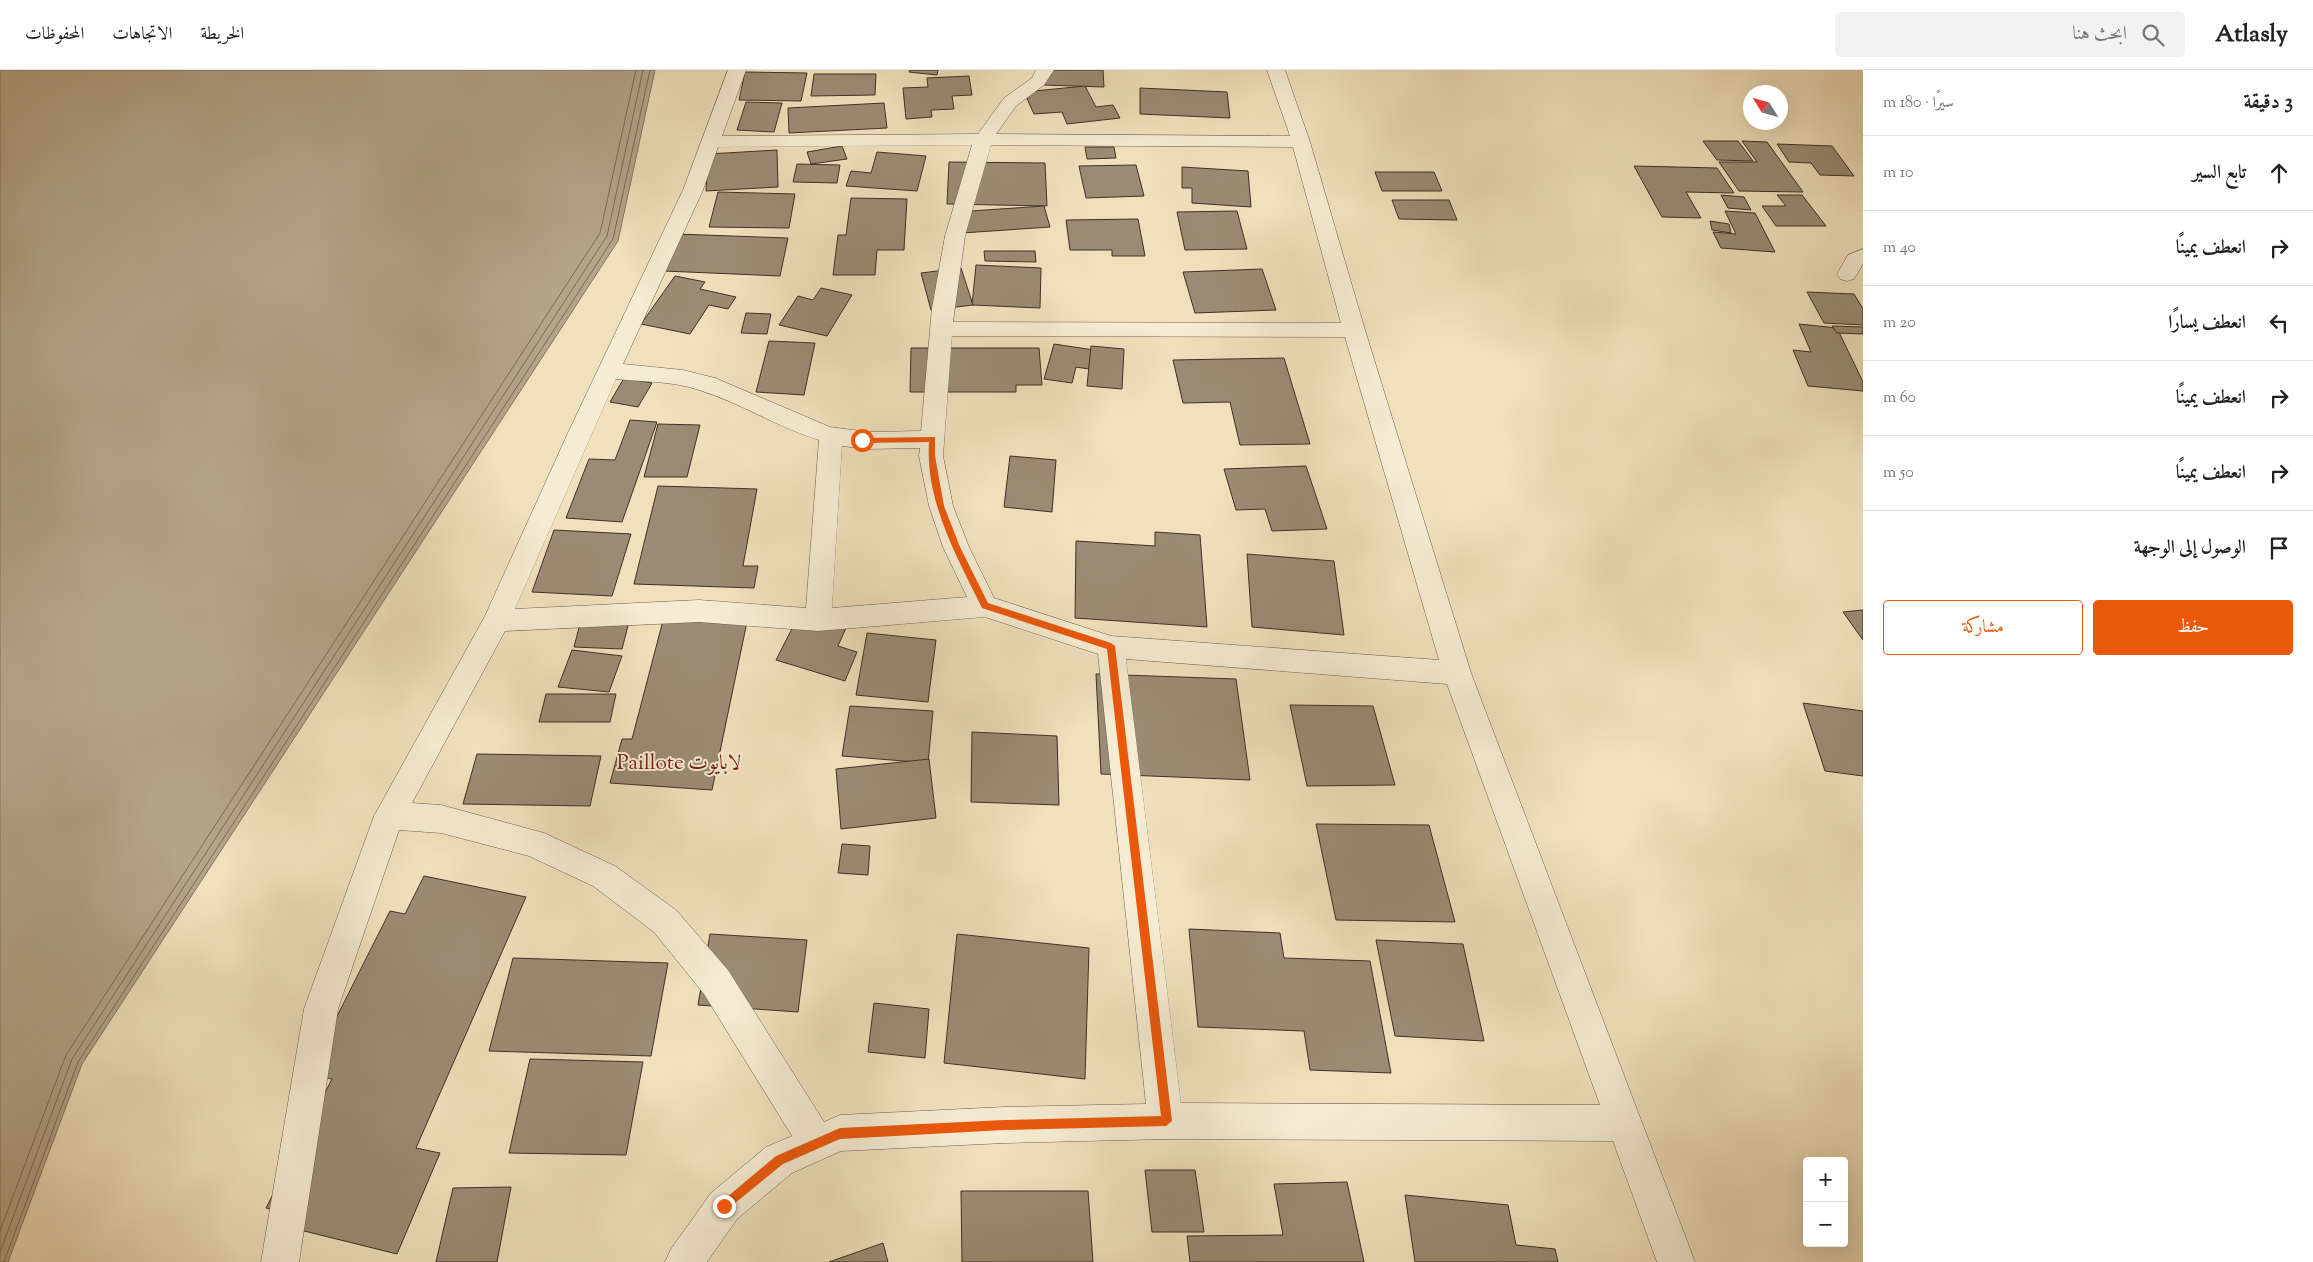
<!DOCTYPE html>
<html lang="ar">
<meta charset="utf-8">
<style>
:root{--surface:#fff;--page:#f2f2f2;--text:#222;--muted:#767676;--line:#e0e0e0;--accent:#ea580c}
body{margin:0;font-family:"Sorts Mill Goudy",Amiri,serif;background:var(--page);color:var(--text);direction:rtl}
.controls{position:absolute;right:15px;bottom:15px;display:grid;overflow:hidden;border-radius:5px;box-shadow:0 5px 20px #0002}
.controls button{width:45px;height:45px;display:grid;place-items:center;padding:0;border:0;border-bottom:1px solid var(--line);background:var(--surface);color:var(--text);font:25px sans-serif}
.compass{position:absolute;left:1743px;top:15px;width:45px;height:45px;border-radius:50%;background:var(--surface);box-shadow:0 5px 20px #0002;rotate:307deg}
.stop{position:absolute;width:15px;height:15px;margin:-11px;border:4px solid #ea580c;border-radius:50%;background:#fff}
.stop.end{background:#ea580c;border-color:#fff;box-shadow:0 1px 5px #0008}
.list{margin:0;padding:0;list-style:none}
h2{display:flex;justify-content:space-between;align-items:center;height:65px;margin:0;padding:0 20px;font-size:21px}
h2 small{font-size:16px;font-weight:400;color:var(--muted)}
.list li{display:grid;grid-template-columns:32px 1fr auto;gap:15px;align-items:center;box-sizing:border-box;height:75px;padding:0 20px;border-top:1px solid var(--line)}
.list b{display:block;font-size:19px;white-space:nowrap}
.list em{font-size:16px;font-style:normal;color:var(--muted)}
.actions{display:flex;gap:10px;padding:15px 20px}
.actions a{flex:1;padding:11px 0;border:1px solid var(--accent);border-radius:5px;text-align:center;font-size:18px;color:var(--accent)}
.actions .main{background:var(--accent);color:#fff}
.icon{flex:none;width:28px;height:28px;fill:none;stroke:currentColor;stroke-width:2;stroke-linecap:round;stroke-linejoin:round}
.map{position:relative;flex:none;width:1863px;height:1192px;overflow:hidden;direction:ltr}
header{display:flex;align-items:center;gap:30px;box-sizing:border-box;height:70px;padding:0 25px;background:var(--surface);border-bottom:1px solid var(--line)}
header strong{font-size:24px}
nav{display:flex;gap:28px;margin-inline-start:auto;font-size:18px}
.search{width:350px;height:45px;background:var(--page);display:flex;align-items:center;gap:12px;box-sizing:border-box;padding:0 18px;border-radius:5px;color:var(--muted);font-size:19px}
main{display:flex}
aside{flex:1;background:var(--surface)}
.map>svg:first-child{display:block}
.water{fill:#b3a589;stroke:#847661}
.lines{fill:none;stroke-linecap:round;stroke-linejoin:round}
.shore{stroke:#786a58;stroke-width:1}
.building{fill:#9a8c74;stroke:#3d3026}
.minor-casing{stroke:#6a5c4c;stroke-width:1}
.minor{fill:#f5ecd3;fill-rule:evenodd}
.route{fill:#ea580c}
.labels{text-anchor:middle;stroke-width:4;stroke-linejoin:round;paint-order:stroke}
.quarter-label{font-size:21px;fill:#7a1f14;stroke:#f5ecd3}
</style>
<header>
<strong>Atlasly</strong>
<div class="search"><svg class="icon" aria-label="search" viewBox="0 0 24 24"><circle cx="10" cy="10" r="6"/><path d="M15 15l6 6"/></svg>ابحث هنا</div>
<nav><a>الخريطة</a><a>الاتجاهات</a><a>المحفوظات</a></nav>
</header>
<main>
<aside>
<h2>3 دقيقة<small>سيرًا · 180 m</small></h2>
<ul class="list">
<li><svg class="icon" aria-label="ahead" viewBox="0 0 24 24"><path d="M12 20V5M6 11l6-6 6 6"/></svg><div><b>تابع السير</b></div><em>10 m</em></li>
<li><svg class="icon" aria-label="right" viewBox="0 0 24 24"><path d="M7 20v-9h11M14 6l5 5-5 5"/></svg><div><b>انعطف يمينًا</b></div><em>40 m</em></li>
<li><svg class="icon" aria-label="left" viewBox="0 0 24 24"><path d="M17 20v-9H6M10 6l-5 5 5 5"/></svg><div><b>انعطف يسارًا</b></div><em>20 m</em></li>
<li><svg class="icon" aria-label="right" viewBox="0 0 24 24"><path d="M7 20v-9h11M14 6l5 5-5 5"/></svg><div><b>انعطف يمينًا</b></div><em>60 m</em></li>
<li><svg class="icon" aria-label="right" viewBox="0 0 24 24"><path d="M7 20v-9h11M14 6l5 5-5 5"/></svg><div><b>انعطف يمينًا</b></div><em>50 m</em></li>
<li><svg class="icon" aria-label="arrive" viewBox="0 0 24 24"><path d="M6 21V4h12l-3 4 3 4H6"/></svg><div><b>الوصول إلى الوجهة</b></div></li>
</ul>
<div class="actions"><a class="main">حفظ</a><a>مشاركة</a></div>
</aside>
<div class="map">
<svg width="1863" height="1192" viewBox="0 0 1863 1192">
<rect width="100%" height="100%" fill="#f0e1bc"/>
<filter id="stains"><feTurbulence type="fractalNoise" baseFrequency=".004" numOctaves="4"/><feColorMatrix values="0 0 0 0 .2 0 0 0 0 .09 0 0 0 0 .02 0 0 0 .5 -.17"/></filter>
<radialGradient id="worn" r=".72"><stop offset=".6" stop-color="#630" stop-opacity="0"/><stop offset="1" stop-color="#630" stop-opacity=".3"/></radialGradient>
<polygon class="water" points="0,0 655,0 618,171 82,994 8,1192 0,1192"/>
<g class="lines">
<g class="shore">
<polyline points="0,1161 66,985 600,163 636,0"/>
<polyline points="0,1182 72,989 607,166 643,0"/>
<polyline points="4,1192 78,992 613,169 650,0"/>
</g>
</g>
<g class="building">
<polygon points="910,0 938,0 937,5 909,2"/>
<polygon points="1043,0 1103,0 1104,17 1043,15"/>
<polygon points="745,2 807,3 801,31 739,30"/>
<polygon points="814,4 876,4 875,25 811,26"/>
<polygon points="969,6 972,25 952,26 954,39 931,40 932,47 906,49 903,18 928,17 927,8"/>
<polygon points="1085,16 1096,37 1113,35 1120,48 1067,54 1062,42 1034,44 1024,22"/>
<polygon points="1140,18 1227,22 1230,48 1140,44"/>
<polygon points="746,32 782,33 774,62 737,60"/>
<polygon points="884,33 887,58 789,63 788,38"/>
<polygon points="1703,71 1738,71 1753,91 1717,90"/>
<polygon points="1742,71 1767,72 1803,122 1739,121 1719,92 1757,92"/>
<polygon points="1777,74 1832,76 1854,106 1820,105 1811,93 1789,92"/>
<polygon points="842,76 847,89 811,94 807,82"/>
<polygon points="1085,77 1114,77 1116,88 1087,89"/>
<polygon points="777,80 778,117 706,121 708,84"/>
<polygon points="877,82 926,86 917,121 846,116 851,101 871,103"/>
<polygon points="949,92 1045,93 1047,136 947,134"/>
<polygon points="797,94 840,95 837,113 793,112"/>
<polygon points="1136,95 1144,126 1086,128 1079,96"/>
<polygon points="1634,96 1717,98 1734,123 1686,122 1701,148 1662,147"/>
<polygon points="1182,97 1248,101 1251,137 1192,133 1192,118 1182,118"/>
<polygon points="1375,102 1434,102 1442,121 1382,121"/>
<polygon points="718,122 795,124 789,158 709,157"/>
<polygon points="1721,125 1744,127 1751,140 1728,138"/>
<polygon points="1777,125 1802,125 1826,156 1776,156 1762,136 1786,136"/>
<polygon points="851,128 907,129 904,180 877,180 875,205 833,205 838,165 846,165"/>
<polygon points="1392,130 1449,130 1457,150 1399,149"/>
<polygon points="1044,136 1050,157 962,163 957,142"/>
<polygon points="1237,141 1247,179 1185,180 1177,142"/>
<polygon points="1725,141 1755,143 1775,182 1721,178 1713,162 1736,164"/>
<polygon points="1138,149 1145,186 1112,186 1112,180 1070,180 1066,150"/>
<polygon points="1710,151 1729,154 1731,163 1712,160"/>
<polygon points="676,164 788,168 780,206 664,201"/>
<polygon points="984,181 1035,181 1036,192 985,191"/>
<polygon points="976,195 1041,198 1040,238 972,235"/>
<polygon points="961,198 973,235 931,240 921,203"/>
<polygon points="1262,199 1276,240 1195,243 1183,202"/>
<polygon points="675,206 705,212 700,219 736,227 728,239 709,235 690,264 641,254"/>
<polygon points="821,218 852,225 827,266 779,255 798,226 813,230"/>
<polygon points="1807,222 1854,224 1863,239 1863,255 1824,253"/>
<polygon points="746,243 771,244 767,264 741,263"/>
<polygon points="1799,254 1837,258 1863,312 1863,321 1808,316 1793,280 1811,282"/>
<polygon points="1832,256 1863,257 1863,264 1837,263"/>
<polygon points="769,271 815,273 804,325 756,322"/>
<polygon points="1054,274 1094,280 1089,299 1076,297 1072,313 1044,309"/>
<polygon points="1091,276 1124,279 1122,319 1087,316"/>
<polygon points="911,278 1039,278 1042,315 1016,315 1016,322 910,322"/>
<polygon points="1284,288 1310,374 1240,375 1230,332 1183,333 1173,290"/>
<polygon points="624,308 652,313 638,337 610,332"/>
<polygon points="630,350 657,352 622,452 566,448 589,389 615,390"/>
<polygon points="658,354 700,355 687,407 644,407"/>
<polygon points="1010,386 1056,390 1052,442 1004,437"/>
<polygon points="1306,396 1327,459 1272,461 1265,439 1236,440 1224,399"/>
<polygon points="658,416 757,419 743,496 758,496 754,518 634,514"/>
<polygon points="554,460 631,464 612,526 532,522"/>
<polygon points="1155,462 1200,465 1207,557 1075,548 1076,471 1155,476"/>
<polygon points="1247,484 1334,491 1344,565 1252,557"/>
<polygon points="1863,540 1863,570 1843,542"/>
<polygon points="583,542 631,544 622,579 574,577"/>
<polygon points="665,543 748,547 712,720 610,713 622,669 632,669"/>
<polygon points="799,545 846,558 838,576 857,582 845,611 776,590"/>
<polygon points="867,563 936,570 928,632 856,625"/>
<polygon points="572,580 622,586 609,622 558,617"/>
<polygon points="1096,604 1236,609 1250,710 1101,704"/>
<polygon points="546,624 616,624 610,652 539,652"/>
<polygon points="1803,633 1863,641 1863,706 1825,701"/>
<polygon points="1290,635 1373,636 1395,715 1307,716"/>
<polygon points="850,636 933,641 928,693 842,686"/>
<polygon points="972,662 1057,666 1059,735 971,732"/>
<polygon points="477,684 601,686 590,736 463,734"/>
<polygon points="929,689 936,748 841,759 836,699"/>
<polygon points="1316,754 1429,755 1455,852 1336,850"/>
<polygon points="842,774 870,776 868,805 838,803"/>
<polygon points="424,806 526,827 416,1078 440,1083 397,1184 296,1159 301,1147 266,1138 332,1009 308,1004 390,841 405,844"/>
<polygon points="1189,859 1280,863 1284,888 1370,891 1391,1003 1310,1000 1304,961 1198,957"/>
<polygon points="710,864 807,870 798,942 698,935"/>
<polygon points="957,864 1089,878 1085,1009 944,993"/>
<polygon points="1376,870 1463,874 1484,971 1395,966"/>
<polygon points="513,888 668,893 651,986 489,981"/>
<polygon points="874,933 929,939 925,988 868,982"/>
<polygon points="530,989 643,992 626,1085 509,1083"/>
<polygon points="1145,1100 1195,1100 1204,1162 1152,1162"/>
<polygon points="1347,1112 1364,1192 1190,1192 1187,1166 1283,1165 1274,1114"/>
<polygon points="511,1117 497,1192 436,1192 453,1118"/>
<polygon points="961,1121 1088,1121 1093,1192 962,1192"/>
<polygon points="1405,1125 1508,1135 1516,1175 1555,1179 1558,1192 1415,1192"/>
<polygon points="883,1173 888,1192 829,1192"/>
</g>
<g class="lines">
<defs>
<g id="minor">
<path d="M728,0H746L722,66L978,64L1004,28L1032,8L1036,0H1054L1044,15L1016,36L996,64L1290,66L1267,0H1285L1310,72L1365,260L1471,603L1695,1192H1657L1613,1071L1166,1069L1004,1073L841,1081L792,1103L737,1149L707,1192H665L671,1179L711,1123L766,1077L792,1066L704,924L654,862L593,816L529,786L441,763L399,760L338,939L299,1192H261L304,939L374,746L485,546L567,365L683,120ZM972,75L945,166L932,238L921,361L868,362L830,357L715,308L683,300L623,294L703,120L718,77ZM991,75L1293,77L1341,253L953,252L965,166ZM952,266L1345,267L1439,590L1111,566L994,528L969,477L953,436L943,386ZM616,309C644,312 673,311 699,320C741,333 777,357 819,370L806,538L699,530L515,539ZM842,376L868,379L920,378L919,386L929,436L943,477L967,527L832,538ZM985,547L1098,584L1146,1034L1004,1037L840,1045L824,1052L728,900L676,840L615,796L544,763L441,735L412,733L505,561L699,552L818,561ZM1126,589L1447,614L1600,1035L1181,1033Z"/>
<polygon points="1863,179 1863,194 1854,209 1847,211 1840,209 1837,204 1848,185"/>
</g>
</defs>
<use href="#minor" class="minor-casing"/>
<use href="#minor" class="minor"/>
</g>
<path class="route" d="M935,367V386L944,436L960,477L988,533L1111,573L1115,576L1172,1051L1166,1056L1004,1060L840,1069L783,1094L724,1142L720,1140V1133L776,1086L840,1058L1004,1050L1161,1046L1107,579L982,538C957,487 925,431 929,372L862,373L858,370L862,368Z"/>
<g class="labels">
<g class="quarter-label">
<text x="679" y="699">Paillote لابايوت</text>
</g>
</g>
<rect width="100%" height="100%" filter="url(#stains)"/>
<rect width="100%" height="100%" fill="url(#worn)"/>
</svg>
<div class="controls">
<button>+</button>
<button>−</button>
</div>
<svg class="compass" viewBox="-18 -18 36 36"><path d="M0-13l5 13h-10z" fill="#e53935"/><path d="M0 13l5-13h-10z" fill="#767676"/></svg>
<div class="stop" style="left:862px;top:370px"></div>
<div class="stop end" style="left:724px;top:1136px"></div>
</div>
</main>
